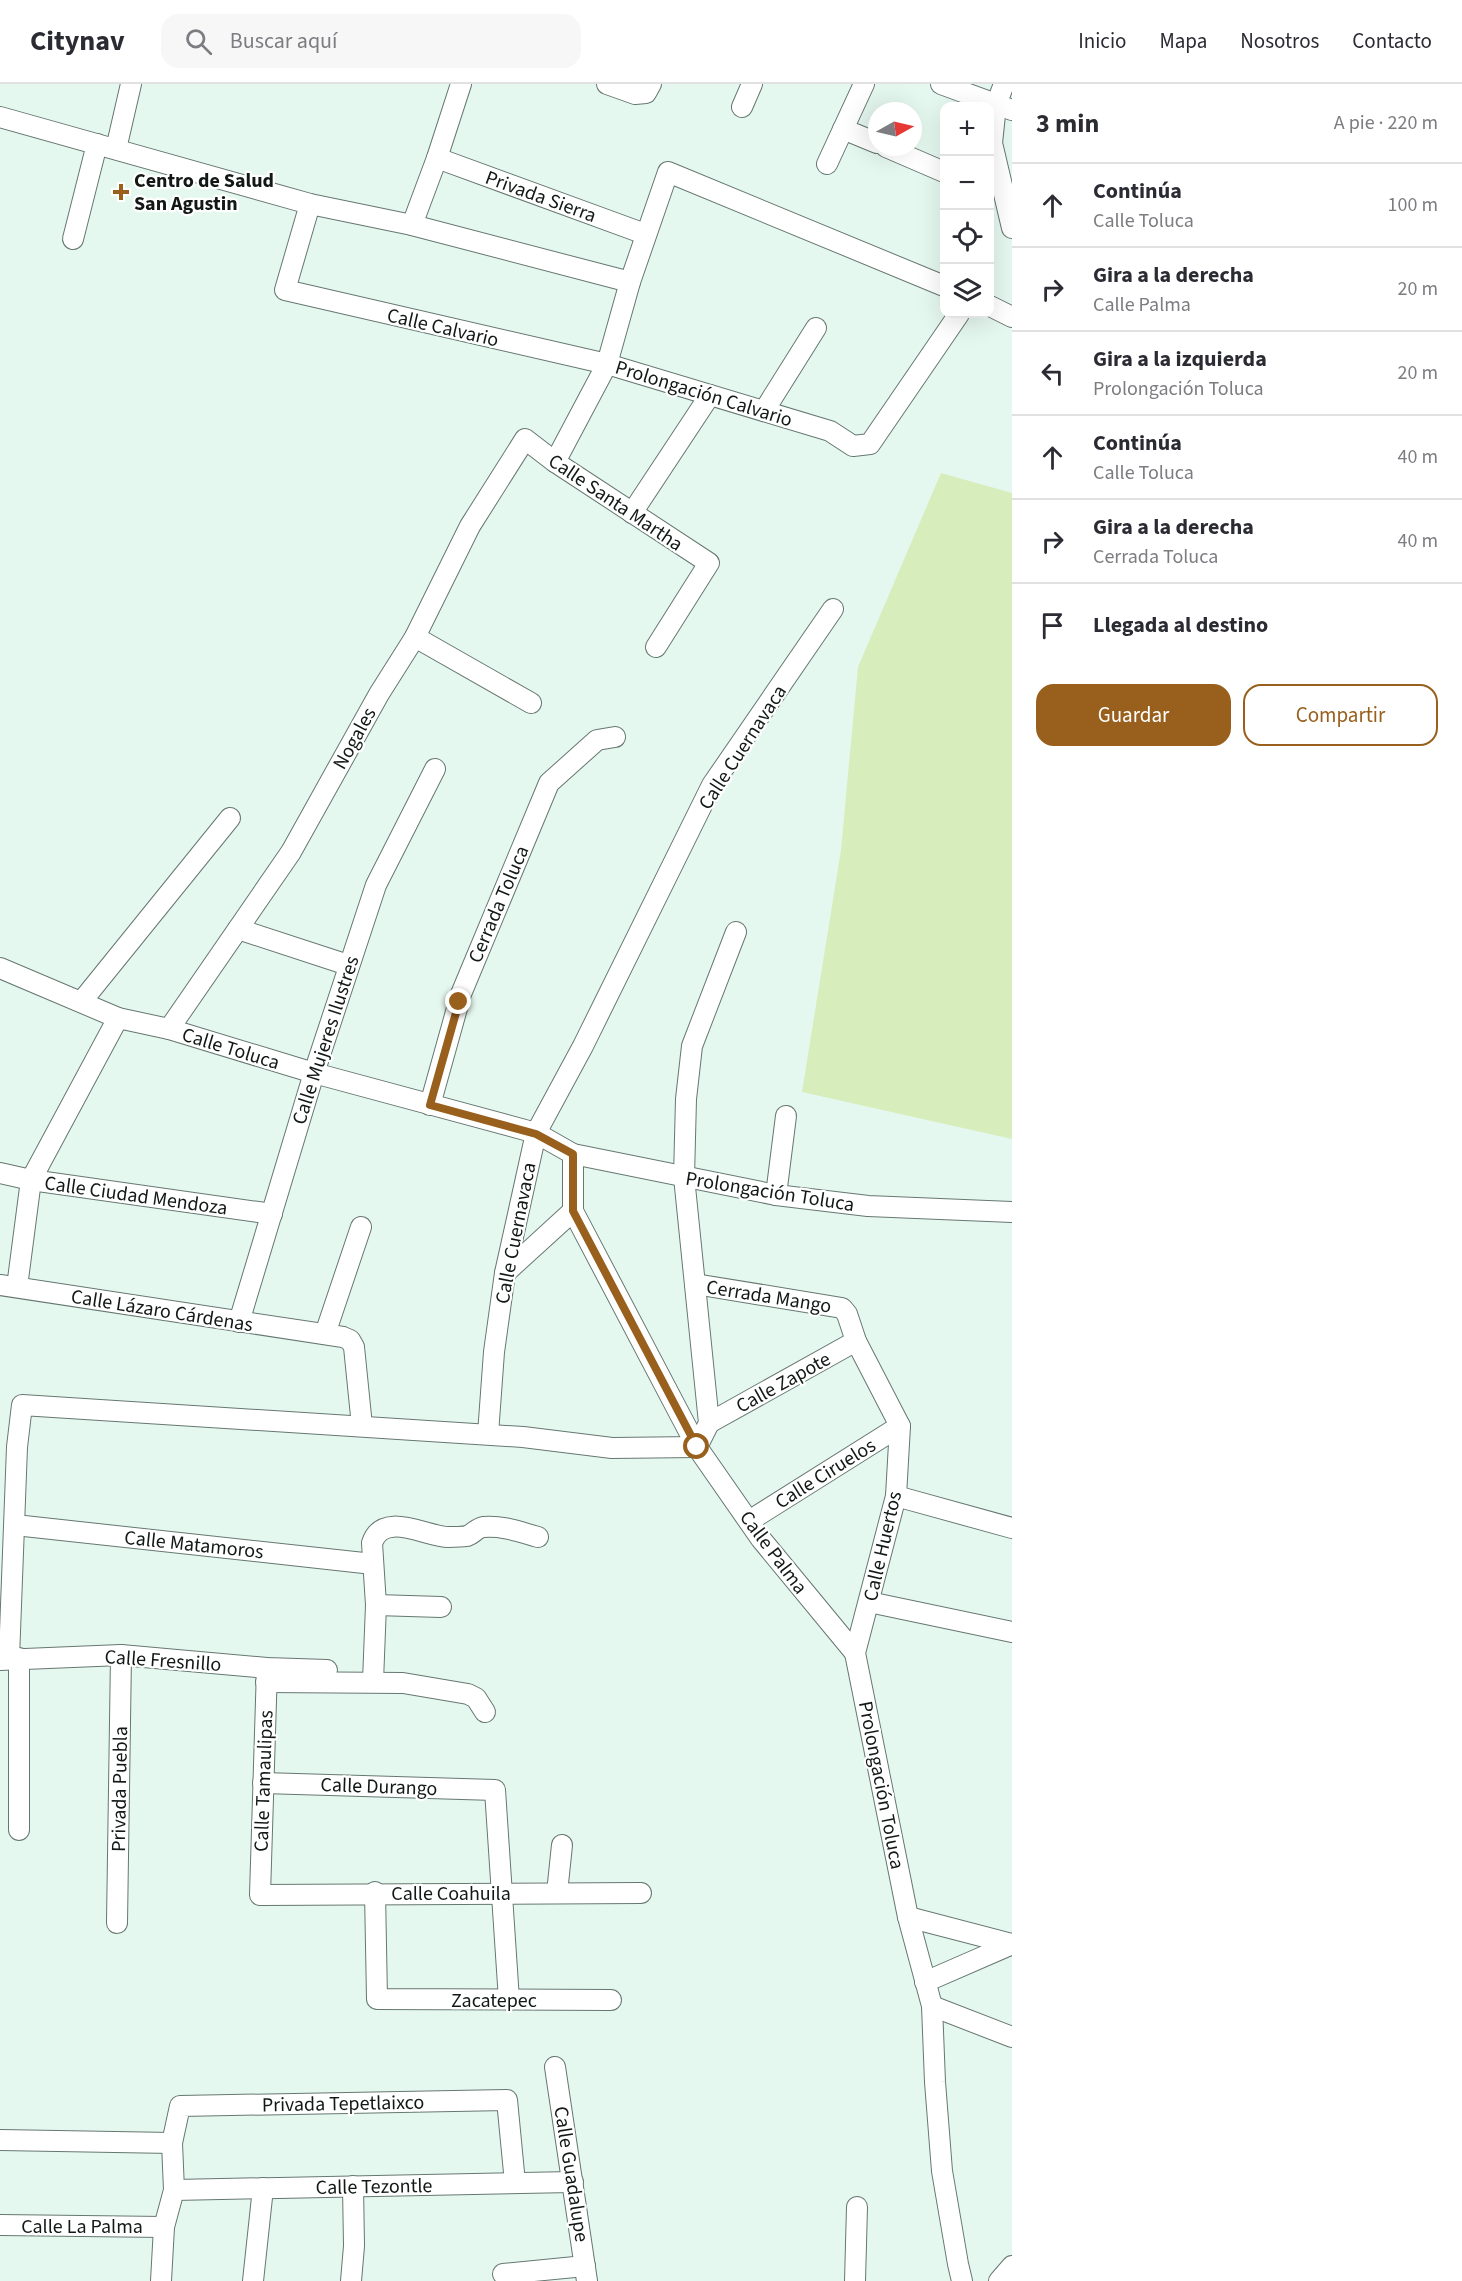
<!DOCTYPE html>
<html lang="es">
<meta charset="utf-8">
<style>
:root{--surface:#fff;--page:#f7f7f7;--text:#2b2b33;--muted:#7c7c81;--line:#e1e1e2;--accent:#98601c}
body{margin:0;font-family:"Source Sans 3",sans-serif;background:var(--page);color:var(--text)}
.controls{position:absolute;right:18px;top:18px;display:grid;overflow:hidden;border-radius:12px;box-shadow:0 6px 24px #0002}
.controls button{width:54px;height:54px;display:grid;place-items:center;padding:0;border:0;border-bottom:2px solid var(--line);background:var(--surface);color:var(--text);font:30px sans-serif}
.compass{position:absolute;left:868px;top:18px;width:54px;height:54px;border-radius:50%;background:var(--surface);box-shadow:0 6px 24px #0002;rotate:82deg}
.stop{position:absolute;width:18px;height:18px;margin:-14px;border:4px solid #98601c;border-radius:50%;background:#fff}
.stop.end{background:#98601c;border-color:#fff;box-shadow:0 2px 6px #0008}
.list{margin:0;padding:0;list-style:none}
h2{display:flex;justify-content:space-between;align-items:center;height:78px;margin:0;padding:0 24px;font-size:26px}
h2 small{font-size:20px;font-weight:400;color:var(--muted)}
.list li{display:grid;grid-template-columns:39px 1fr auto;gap:18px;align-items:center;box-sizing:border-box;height:84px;padding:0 24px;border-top:2px solid var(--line)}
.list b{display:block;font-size:22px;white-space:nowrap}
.list p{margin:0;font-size:20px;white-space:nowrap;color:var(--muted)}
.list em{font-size:20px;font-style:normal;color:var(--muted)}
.actions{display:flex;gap:12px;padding:18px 24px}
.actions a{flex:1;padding:14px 0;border:2px solid var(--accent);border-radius:18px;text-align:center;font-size:21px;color:var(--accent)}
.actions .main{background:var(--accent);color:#fff}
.icon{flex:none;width:33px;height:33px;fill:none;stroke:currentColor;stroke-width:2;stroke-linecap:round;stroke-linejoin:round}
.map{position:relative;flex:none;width:1012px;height:2197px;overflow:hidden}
header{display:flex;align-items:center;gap:36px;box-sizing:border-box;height:84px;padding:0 30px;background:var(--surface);border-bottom:2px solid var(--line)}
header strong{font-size:28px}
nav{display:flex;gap:33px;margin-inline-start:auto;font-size:21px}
.search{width:420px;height:54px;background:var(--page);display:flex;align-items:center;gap:15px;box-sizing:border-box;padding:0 21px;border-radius:18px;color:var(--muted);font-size:22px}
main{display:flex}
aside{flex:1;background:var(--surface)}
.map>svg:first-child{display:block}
.green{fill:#d7edbc}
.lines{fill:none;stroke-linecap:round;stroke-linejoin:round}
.minor-casing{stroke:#667771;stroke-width:22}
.minor{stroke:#fff;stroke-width:20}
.route{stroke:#98601c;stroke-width:8}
.poi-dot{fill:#98601c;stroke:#fff;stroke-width:2}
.labels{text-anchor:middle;stroke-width:4.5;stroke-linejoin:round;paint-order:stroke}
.poi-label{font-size:20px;font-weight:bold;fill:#111815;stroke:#fff;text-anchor:start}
.street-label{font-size:20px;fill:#111815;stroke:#fff}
</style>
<header>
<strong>Citynav</strong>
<div class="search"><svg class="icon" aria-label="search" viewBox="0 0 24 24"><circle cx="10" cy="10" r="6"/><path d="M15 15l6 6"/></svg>Buscar aquí</div>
<nav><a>Inicio</a><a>Mapa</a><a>Nosotros</a><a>Contacto</a></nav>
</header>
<main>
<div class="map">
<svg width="1012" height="2197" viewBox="0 0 1012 2197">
<rect width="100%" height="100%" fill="#e5f8f0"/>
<polygon class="green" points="941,389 1012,409 1012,1055 802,1008 841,766 858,583"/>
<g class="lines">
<defs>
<g id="minor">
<polyline points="607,0 635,10 646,9 651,0"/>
<polyline points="941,0 1012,26"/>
<polyline points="1004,0 996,21 992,59 1012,144"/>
<polyline points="742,23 752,0"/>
<polyline points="0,33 310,120 412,141 630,198"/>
<polyline points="843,45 877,59"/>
<polyline points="886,63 944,88"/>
<polyline points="116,65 131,0"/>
<polyline points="437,74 645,150"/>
<polyline points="827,80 864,0"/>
<polyline points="310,120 285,206 607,280 830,347 853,362 870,360 959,230"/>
<polyline points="412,141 437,74 461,0"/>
<polyline points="73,155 97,60"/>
<polyline points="990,222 1012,233"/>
<polyline points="764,327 816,244"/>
<polyline points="555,378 607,280 630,198 668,88 944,202"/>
<polyline points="632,429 710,311"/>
<polyline points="415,553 531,619"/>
<polyline points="238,845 348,881"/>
<polyline points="0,884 118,934 169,945 314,989 536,1049 573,1070 776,1111 868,1122 1012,1128"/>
<polyline points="82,917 230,734"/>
<polyline points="169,945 291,768 379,610 415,553 470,442 525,355 555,378 709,479 656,563"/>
<polyline points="430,1021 461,910 549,699 597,656 615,653"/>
<polyline points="0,1089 31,1096 272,1130"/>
<polyline points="776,1111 786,1032"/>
<polyline points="573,1127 697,1363 761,1455 855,1569"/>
<polyline points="505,1189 573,1127 573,1070"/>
<polyline points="695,1200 842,1224 847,1230 856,1257 900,1342 896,1412 855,1569 908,1833 932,1922 935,1998 942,2087 958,2180 962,2197"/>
<polyline points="0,1201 343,1253 350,1256 354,1263 362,1342"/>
<polyline points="17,1203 31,1096 118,934"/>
<polyline points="239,1238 314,989 376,801 435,685"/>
<polyline points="325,1250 361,1143"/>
<polyline points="709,1339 856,1257"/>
<polyline points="488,1350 494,1268 505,1189 536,1049 583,962 712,701 833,525"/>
<polyline points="697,1363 709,1339 684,1093 686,1015 692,962 736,848"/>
<polyline points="896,1412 1012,1444"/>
<polyline points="749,1437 900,1342"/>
<polyline points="15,1441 373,1480"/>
<polyline points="869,1518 1012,1548"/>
<polyline points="376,1521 441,1523"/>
<polyline points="9,1574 17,1363 22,1321 523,1353 612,1364 697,1363"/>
<polyline points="0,1576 121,1571 267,1584 327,1586"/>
<polyline points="267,1584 260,1811 641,1809"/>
<path d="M373,1597L376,1521L372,1459C383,1426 427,1453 448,1453C454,1453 461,1453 467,1452C473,1450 477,1444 483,1443C502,1441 520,1448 538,1453"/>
<polyline points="266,1598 403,1599 468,1610 476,1614 485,1628"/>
<polyline points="263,1699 495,1706 509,1916"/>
<polyline points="19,1746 19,1574"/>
<polyline points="375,1808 377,1915 611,1916"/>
<polyline points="557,1809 562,1761"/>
<polyline points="908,1833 1012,1860"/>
<polyline points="117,1839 121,1571"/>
<polyline points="925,1898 1010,1861"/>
<polyline points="932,1922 1012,1953"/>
<polyline points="555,1983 587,2197"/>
<polyline points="0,2056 172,2059"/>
<polyline points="174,2106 573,2098"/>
<polyline points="0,2141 164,2143"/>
<polyline points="503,2190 585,2182"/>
<polyline points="161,2197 164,2143 174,2106 172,2059 180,2022 507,2016 515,2099"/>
<polyline points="253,2197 263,2104"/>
<polyline points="351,2197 354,2162 353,2102"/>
<polyline points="855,2197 857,2123"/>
<polyline points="999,2197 1012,2182"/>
</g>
</defs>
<use href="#minor" class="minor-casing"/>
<use href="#minor" class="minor"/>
</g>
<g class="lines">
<polyline class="route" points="459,918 430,1021 536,1050 573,1070 573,1127 697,1363"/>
</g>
<path class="poi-dot" d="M118 99h6v6h6v6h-6v6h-6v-6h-6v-6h6z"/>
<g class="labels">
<g class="poi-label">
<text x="134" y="103">Centro de Salud<tspan x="134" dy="23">San Agustin</tspan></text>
</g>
<g class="street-label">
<text transform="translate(541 112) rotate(20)" y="7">Privada Sierra</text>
<text transform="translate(443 243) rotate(13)" y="7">Calle Calvario</text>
<text transform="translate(704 309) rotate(17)" y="7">Prolongación Calvario</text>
<text transform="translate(616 418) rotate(34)" y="7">Calle Santa Martha</text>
<text transform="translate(354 654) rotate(-61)" y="7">Nogales</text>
<text transform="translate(742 663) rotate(-57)" y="7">Calle Cuernavaca</text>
<text transform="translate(498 820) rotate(-67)" y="7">Cerrada Toluca</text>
<text transform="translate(325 956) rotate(-72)" y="7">Calle Mujeres Ilustres</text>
<text transform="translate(231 964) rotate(17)" y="7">Calle Toluca</text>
<text transform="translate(770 1107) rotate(9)" y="7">Prolongación Toluca</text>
<text transform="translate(136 1111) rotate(8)" y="7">Calle Ciudad Mendoza</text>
<text transform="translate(515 1149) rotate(-79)" y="7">Calle Cuernavaca</text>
<text transform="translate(769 1212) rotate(9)" y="7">Cerrada Mango</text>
<text transform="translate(162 1226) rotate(9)" y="7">Calle Lázaro Cárdenas</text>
<text transform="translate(783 1298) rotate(-29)" y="7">Calle Zapote</text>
<text transform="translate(825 1389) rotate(-32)" y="7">Calle Ciruelos</text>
<text transform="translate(194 1460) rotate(6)" y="7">Calle Matamoros</text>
<text transform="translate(882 1462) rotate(-77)" y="7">Calle Huertos</text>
<text transform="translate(774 1468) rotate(53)" y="7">Calle Palma</text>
<text transform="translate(163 1576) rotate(4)" y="7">Calle Fresnillo</text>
<text transform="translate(263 1697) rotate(-88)" y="7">Calle Tamaulipas</text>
<text transform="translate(882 1701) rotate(79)" y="7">Prolongación Toluca</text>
<text transform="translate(379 1702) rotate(2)" y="7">Calle Durango</text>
<text transform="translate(119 1705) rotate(-89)" y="7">Privada Puebla</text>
<text x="451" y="1816">Calle Coahuila</text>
<text x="494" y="1923">Zacatepec</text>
<text transform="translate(343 2019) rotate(-1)" y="7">Privada Tepetlaixco</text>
<text transform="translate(572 2090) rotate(81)" y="7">Calle Guadalupe</text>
<text transform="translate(374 2102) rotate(-1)" y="7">Calle Tezontle</text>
<text x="82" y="2149">Calle La Palma</text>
</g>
</g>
</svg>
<div class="controls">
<button>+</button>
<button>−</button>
<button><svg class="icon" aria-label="locate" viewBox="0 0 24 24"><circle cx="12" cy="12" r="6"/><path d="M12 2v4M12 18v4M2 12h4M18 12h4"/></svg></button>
<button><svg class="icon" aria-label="layers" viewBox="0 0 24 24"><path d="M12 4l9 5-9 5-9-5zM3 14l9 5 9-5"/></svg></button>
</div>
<svg class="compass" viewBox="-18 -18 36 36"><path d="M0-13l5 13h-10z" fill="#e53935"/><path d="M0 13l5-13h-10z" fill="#7c7c81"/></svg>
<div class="stop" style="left:697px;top:1363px"></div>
<div class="stop end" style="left:459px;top:918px"></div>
</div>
<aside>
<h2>3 min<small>A pie · 220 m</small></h2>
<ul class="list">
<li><svg class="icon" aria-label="ahead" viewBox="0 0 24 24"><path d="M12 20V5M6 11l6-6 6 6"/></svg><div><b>Continúa</b><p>Calle Toluca</p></div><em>100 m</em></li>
<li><svg class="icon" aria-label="right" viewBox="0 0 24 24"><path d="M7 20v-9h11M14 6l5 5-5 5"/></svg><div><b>Gira a la derecha</b><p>Calle Palma</p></div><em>20 m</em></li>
<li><svg class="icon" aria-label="left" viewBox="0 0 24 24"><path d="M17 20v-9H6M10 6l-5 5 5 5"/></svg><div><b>Gira a la izquierda</b><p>Prolongación Toluca</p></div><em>20 m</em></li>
<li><svg class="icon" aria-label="ahead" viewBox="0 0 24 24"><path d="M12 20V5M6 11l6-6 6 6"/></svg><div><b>Continúa</b><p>Calle Toluca</p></div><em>40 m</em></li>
<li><svg class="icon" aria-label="right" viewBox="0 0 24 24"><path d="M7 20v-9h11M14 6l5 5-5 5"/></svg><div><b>Gira a la derecha</b><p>Cerrada Toluca</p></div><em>40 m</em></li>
<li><svg class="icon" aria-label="arrive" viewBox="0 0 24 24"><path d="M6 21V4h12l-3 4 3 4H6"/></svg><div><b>Llegada al destino</b></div></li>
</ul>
<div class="actions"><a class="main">Guardar</a><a>Compartir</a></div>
</aside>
</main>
